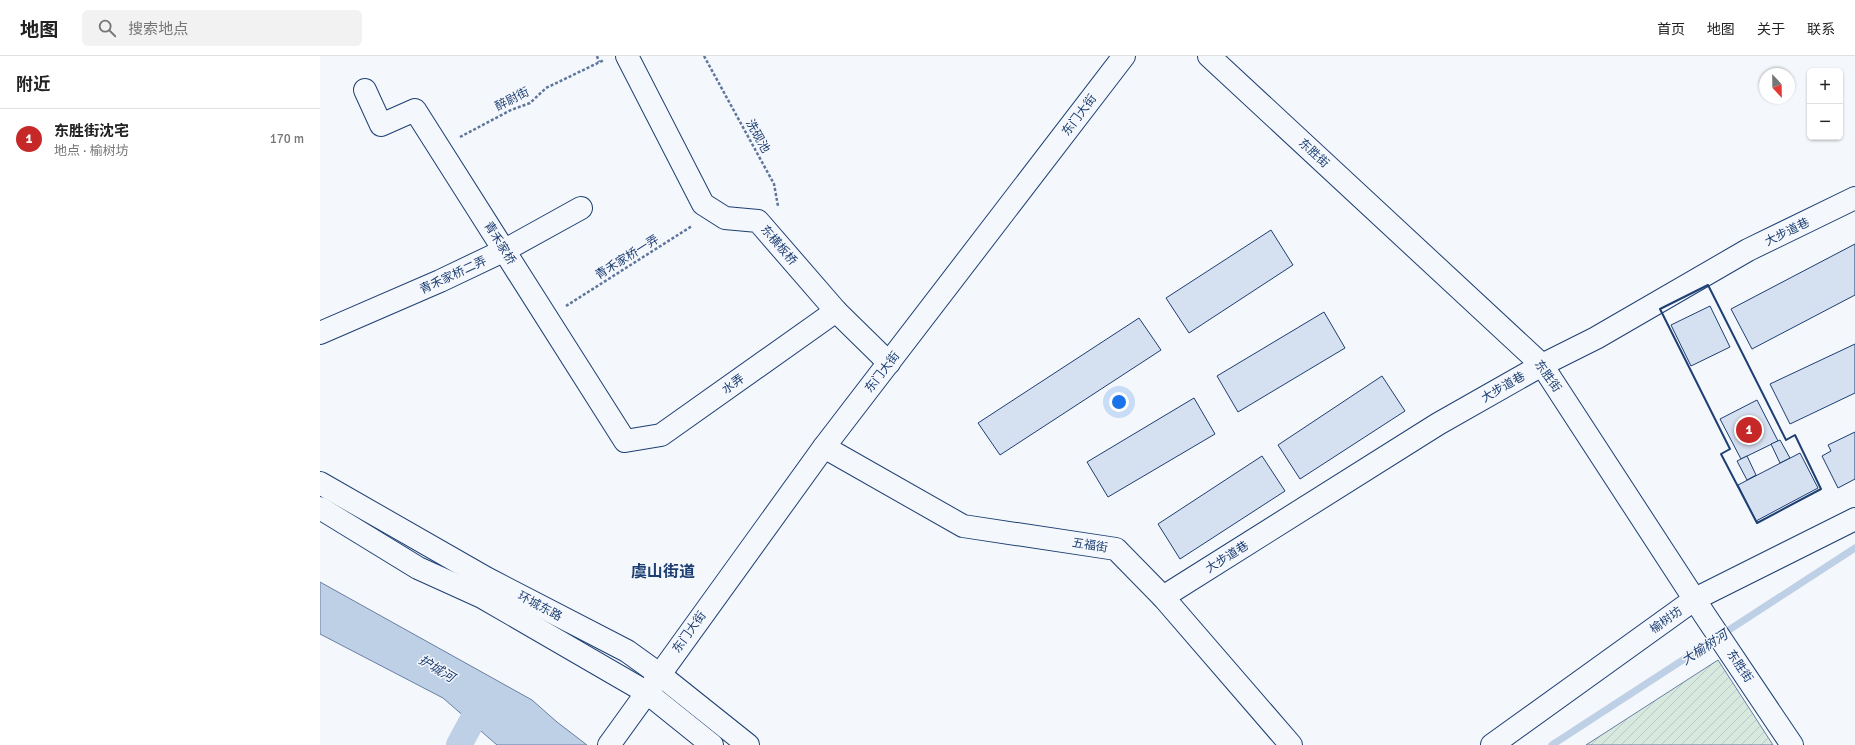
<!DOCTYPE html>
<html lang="zh">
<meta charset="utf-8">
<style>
:root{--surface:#fff;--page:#f2f2f2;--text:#222;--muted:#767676;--line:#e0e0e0;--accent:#c62828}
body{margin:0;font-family:Signika,"Noto Sans SC",sans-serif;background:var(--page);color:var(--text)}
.controls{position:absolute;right:12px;top:12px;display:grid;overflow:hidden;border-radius:6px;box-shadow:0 1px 3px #0004}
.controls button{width:36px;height:36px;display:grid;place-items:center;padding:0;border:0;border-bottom:1px solid var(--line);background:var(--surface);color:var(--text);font:20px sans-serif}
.compass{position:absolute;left:1439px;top:12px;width:36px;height:36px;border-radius:50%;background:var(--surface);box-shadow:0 1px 3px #0004;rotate:158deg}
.you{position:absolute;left:799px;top:346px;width:14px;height:14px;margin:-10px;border:3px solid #fff;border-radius:50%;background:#1a73e8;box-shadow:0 0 0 6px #1a73e833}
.badge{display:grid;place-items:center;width:26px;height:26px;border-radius:50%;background:var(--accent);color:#fff;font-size:13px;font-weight:700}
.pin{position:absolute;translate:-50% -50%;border:2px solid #fff;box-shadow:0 1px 4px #0006}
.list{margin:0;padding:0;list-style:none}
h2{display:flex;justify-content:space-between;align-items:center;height:52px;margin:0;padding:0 16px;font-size:17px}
h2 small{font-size:13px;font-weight:400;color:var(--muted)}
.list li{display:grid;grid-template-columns:26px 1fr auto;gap:12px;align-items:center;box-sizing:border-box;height:60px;padding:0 16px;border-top:1px solid var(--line)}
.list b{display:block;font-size:15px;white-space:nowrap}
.list p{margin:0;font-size:13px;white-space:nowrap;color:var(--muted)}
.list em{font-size:13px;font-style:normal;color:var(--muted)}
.icon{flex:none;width:22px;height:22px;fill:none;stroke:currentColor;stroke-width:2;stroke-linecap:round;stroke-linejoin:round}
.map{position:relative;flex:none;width:1535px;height:689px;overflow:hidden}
header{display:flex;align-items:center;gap:24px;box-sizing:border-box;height:56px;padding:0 20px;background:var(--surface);border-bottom:1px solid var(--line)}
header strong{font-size:19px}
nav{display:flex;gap:22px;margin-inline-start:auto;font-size:14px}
.search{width:280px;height:36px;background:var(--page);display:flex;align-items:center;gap:10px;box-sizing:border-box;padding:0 14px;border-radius:6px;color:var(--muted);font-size:15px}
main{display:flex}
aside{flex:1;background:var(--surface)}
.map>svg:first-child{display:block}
.garden{fill:url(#garden-furrows);stroke:#687fa3}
.water{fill:#bed0e5;stroke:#687fa3}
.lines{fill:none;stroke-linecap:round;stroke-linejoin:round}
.stream{stroke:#bed0e5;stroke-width:7}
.canal{stroke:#bed0e5;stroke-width:26}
.building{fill:#d5e0f0;stroke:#1d3f73}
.minor-casing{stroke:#1d3f73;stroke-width:24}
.major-casing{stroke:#1d3f73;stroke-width:24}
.path{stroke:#5e769c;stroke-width:2.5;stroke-dasharray:3 2;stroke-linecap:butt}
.minor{stroke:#f4f7fb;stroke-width:22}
.major{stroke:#f4f7fb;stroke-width:22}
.wall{stroke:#1d3f73;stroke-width:2}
.labels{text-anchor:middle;stroke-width:3;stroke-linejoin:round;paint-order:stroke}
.street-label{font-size:12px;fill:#1d3f73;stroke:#f4f7fb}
.water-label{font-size:13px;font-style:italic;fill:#1d3f73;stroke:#f4f7fb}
.district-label{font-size:16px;font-weight:bold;fill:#1d3f73;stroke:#f4f7fb}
</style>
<header>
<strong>地图</strong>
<div class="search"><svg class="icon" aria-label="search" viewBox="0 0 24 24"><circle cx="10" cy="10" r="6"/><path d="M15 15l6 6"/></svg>搜索地点</div>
<nav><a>首页</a><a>地图</a><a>关于</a><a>联系</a></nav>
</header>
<main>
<aside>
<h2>附近<small></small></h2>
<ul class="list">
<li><span class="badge">1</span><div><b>东胜街沈宅</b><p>地点 · 榆树坊</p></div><em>170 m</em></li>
</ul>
</aside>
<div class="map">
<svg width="1535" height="689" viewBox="0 0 1535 689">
<defs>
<pattern id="garden-furrows" width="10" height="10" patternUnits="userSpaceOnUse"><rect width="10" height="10" fill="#d7e8df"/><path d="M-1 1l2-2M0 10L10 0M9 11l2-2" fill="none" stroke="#b8c8c3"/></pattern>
</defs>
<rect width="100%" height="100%" fill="#f4f7fb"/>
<polygon class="garden" points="1398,604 1453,689 1266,689"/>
<polygon class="water" points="0,526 212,644 237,666 267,689 177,689 123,642 0,578"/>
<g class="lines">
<polyline class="stream" points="1232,689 1535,492"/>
<polyline class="canal" points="139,689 165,641"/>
</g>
<g class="building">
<polygon points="951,174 973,209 869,277 846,242"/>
<polygon points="1535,188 1535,239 1432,293 1411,253"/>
<polygon points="1390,250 1410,291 1371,310 1351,269"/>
<polygon points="1004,256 1025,292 918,356 897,320"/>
<polygon points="819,262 841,294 680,399 658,367"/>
<polygon points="1535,288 1535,337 1470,368 1450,328"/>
<polygon points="1062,320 1085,355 980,423 958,389"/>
<polygon points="874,342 895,378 788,441 767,406"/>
<polygon points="1437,344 1458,385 1421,403 1400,363"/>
<polygon points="1535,376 1535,423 1518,432 1502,400 1511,395 1508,389"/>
<polygon points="1460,384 1470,402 1460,407 1451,388"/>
<polygon points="1480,397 1498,432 1436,465 1418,429"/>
<polygon points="942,400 965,435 860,503 838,468"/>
<polygon points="1427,400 1436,419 1427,424 1417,405"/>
</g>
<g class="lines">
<defs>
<g id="minor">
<polyline points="307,0 383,148 405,162 438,165 516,255 569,307"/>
<polyline points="889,0 1222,309 1386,561 1472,689"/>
<polyline points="45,34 61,69 95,54 305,385 341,379 516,255"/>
<polyline points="0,277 120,225 185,194 261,152"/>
<polyline points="504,391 643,470 796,493 843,541 971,689"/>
<polyline points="843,541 1118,368 1222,309 1276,282 1428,194 1535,142"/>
<polyline points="289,689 504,391 804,0"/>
<polyline points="1172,689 1375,543 1535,463"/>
</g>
<g id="major">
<polyline points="0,427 166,522 307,595 339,618 428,689"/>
<polyline points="0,452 98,512 162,541 326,636 392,689"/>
</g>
</defs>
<use href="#minor" class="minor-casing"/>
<use href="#major" class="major-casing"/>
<g class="path">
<polyline points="277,0 279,6"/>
<polyline points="384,0 454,128 458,150"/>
<polyline points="140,81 191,54 210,47 226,32 284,4"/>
<polyline points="246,250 372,170"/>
</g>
<use href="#minor" class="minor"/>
<use href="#major" class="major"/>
<polygon class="wall" points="1388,229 1466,384 1475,379 1501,433 1437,467 1401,398 1410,393 1340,253"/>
</g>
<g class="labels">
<g class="street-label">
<text transform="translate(192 43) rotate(-27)" y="4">醉尉街</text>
<text transform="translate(759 59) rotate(-53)" y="4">东门大街</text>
<text transform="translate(438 80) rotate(61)" y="4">洗砚池</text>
<text transform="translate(994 97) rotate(43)" y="4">东胜街</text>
<text transform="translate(1467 176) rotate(-26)" y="4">大步道巷</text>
<text transform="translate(180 187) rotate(58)" y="4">青禾家桥</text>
<text transform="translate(459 189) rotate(49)" y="4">东横板桥</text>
<text transform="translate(307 201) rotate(-32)" y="4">青禾家桥一弄</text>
<text transform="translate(133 219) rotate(-25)" y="4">青禾家桥二弄</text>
<text transform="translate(562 316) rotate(-52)" y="4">东门大街</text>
<text transform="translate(1228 320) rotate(54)" y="4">东胜街</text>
<text transform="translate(413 328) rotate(-35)" y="4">水弄</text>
<text transform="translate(1183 331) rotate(-30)" y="4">大步道巷</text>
<text transform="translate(770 489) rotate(9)" y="4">五福街</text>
<text transform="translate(907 501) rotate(-32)" y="4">大步道巷</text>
<text transform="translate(220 550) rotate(28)" y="4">环城东路</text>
<text transform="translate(1346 564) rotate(-36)" y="4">榆树坊</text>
<text transform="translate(369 576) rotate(-54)" y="4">东门大街</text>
<text transform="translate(1420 610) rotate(56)" y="4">东胜街</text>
</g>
<g class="water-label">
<text transform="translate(1384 591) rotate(-33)" y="5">大榆树河</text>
<text transform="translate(117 612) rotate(31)" y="5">护城河</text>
</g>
<g class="district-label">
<text x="343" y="521">虞山街道</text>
</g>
</g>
</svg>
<div class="controls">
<button>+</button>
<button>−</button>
</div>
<svg class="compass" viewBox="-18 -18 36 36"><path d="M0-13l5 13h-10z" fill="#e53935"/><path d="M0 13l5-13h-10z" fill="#767676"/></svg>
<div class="you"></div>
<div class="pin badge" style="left:1429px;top:374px">1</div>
</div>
</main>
